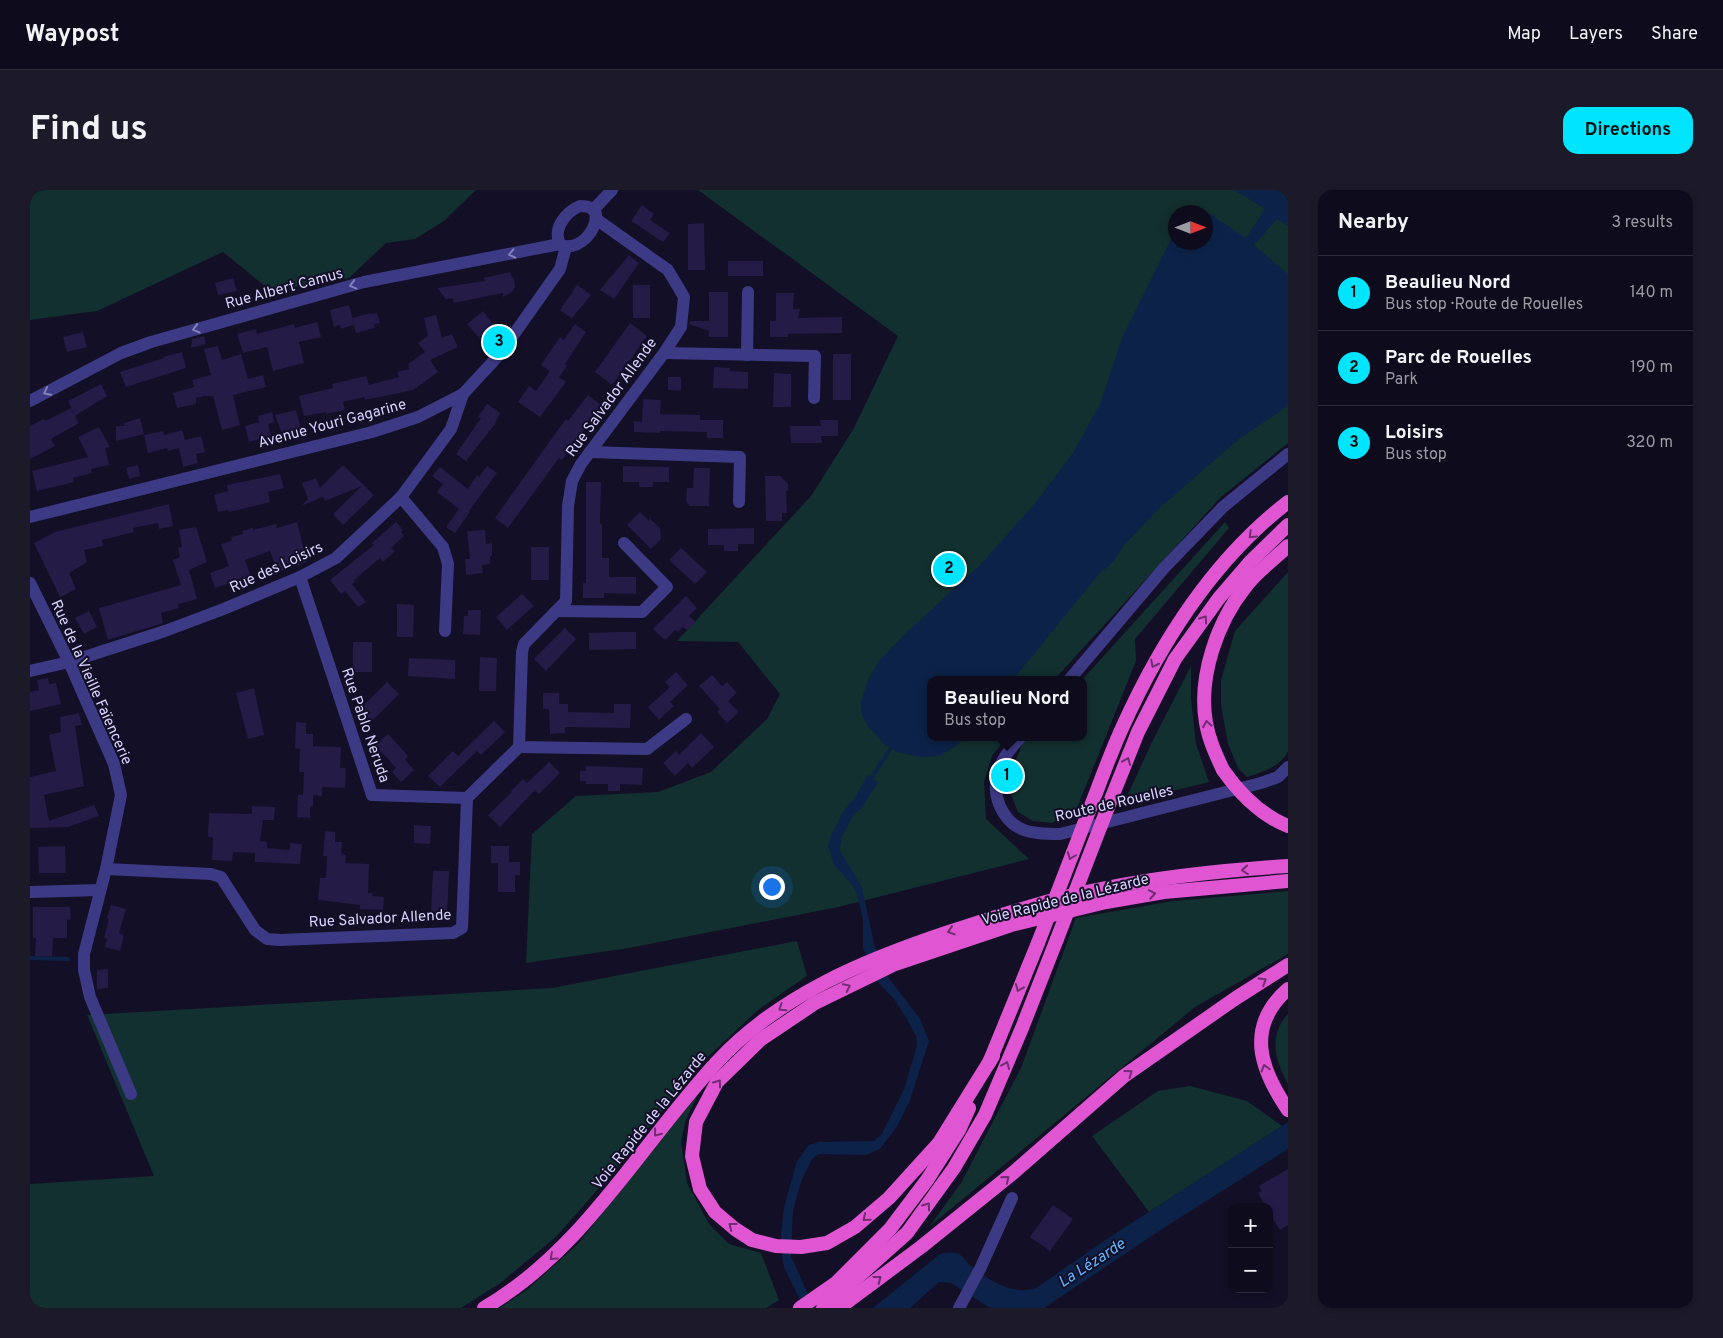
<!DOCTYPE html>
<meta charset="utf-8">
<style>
:root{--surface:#0e0b1c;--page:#1c1929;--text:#f1f3f6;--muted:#9b9ba3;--line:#2e2b3b;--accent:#00e5ff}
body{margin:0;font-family:Overpass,sans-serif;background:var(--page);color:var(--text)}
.controls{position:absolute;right:15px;bottom:15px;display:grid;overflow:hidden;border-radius:10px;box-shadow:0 2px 8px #0003}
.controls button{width:45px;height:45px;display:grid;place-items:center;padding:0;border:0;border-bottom:1px solid var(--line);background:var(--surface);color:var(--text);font:25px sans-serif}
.compass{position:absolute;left:1138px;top:15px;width:45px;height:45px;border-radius:50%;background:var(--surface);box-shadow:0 2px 8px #0003;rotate:90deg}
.you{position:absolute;left:741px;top:696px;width:18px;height:18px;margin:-12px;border:4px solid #fff;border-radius:50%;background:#1a73e8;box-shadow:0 0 0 8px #1a73e833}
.badge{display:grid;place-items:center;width:32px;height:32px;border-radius:50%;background:var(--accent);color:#111;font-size:16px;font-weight:700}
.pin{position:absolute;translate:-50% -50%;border:2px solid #fff;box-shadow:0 1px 5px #0006}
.popup{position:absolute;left:897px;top:486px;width:160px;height:65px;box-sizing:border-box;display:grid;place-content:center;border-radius:10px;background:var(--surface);filter:drop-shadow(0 1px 4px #0005);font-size:16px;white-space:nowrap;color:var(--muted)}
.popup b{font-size:19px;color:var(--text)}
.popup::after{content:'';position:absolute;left:50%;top:100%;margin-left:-10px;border:10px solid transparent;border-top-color:var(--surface)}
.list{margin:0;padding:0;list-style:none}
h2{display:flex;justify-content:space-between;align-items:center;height:65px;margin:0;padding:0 20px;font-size:21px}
h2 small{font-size:16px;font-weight:400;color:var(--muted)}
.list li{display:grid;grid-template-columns:32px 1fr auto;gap:15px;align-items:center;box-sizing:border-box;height:75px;padding:0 20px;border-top:1px solid var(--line)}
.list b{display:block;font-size:19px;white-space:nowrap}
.list p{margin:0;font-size:16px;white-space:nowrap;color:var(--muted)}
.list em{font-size:16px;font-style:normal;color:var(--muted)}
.map{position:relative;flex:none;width:1258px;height:1118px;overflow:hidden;border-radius:15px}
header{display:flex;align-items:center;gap:30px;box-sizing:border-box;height:70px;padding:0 25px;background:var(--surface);border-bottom:1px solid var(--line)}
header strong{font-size:24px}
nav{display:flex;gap:28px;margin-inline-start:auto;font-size:18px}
.intro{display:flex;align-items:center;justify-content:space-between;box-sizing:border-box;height:120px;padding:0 30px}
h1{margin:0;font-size:35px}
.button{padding:12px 22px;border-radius:15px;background:var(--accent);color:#111;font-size:18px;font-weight:700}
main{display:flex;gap:30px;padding:0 30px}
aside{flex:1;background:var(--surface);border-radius:15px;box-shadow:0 2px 8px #0003}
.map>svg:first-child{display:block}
.green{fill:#12302f;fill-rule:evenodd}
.water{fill:#0c2248}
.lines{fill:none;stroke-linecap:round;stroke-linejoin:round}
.stream{stroke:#0c2248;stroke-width:4}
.building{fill:#241b47}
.minor{stroke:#3d3a85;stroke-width:12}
.tertiary{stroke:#3d3a85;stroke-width:12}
.trunk{stroke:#e055d1;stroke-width:14}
.trunk-bridge{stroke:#e055d1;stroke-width:14}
.oneway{stroke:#837fbc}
.oneway2{stroke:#6f2e73}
.labels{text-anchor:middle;stroke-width:4;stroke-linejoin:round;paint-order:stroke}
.street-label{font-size:15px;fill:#d9d4ff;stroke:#130f26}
.water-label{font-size:16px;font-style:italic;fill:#62b6ff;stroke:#130f26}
</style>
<header>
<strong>Waypost</strong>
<nav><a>Map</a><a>Layers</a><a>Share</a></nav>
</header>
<div class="intro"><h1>Find us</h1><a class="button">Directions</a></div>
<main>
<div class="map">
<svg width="1258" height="1118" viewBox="0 0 1258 1118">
<rect width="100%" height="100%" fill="#130f26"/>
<g class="green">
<polygon points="0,0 446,0 414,31 385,49 356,53 319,88 241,101 193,62 67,121 0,130"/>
<path d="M668,0H1258V253L1191,307L1024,490H901V547H977L962,566L954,592L956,629L999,669L808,717L599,758L496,773L502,644L546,606L628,602L681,582L737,529L750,504L708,452L647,451L781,306L824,238L868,146ZM1146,22H1176V52H1146Z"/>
<polygon points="1195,332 1199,338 1105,449 1106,471 1047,618 1022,633 1003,631 988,622 980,602 982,579 992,555 999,547 1053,547 1053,490 1052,490"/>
<path d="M1258,382V562C1249,577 1233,582 1217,587L1208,578L1198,554L1191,515V490L1205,441Z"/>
<polygon points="1161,476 1161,509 1166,554 1179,592 1094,613 1121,554"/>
<polygon points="1258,701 1258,764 1165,817 899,1037 931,993 991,878 1046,728 1143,711"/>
<polygon points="767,751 777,786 729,819 669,875 587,977 527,1046 469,1094 431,1118 0,1118 0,994 124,986 57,825 522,798"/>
<path d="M1258,824V894C1245,871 1238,845 1258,824Z"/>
<polygon points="1160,896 1217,911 1252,936 1119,1022 1062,946 1128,901"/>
<polygon points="670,900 655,932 651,952 657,993 679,1034 699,1054 731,1063 749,1110 736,1118 470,1118 498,1099 548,1054"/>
</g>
<g class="water">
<polygon points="1204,0 1258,0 1258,36 1247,29 1224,55 1258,84 1258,216 1209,249 1132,316 1094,355 1082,373 1068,385 983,490 901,490 901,547 934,547 926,556 909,566 890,567 867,562 855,555 838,536 831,523 831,512 837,492 849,471 873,446 950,375 1006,312 1043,263 1071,212 1092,148 1145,41 1146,52 1176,52 1176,22 1163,22 1177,22 1216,48 1235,19"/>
<polygon points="838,585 848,592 832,618 825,623 812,646 810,660 832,697 844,754 858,787 890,829 899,851 880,910 868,935 850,959 836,965 789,964 782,969 772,989 763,1020 761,1066 784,1118 774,1118 754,1077 751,1060 751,1045 754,1017 767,971 779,955 789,952 844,951 852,944 874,899 887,856 886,846 877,829 864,809 847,791 833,758 833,729 827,704 822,695 804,675 798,656 802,643 813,622 826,606"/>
<polygon points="0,766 39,767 40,771 0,770"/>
<path d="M1258,932V959L1129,1041L1014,1118H960L921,1093L909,1092L880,1118H843L910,1064C915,1063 924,1061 929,1064C933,1066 936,1072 940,1075C960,1090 980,1106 1006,1098L1074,1051Z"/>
</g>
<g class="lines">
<polyline class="stream" points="839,592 861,558"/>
</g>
<g class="building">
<polygon points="612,15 624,24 620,30 640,43 633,52 601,31"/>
<polygon points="674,33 675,80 658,80 658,34"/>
<polygon points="599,65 609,73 584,109 570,100"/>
<rect x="698" y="71" width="35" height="15"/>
<polygon points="480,82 482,88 484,88 485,97 482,102 473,107 473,103 424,113 423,108 416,109 407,98 455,91 454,88"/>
<polygon points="203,88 207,101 188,105 185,93"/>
<polygon points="547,95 561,105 542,128 530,120"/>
<rect x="603" y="95" width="17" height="33"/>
<polygon points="679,102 698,102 698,147 679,147 679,141 659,134 660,131 679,131"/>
<polygon points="746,103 764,103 763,119 770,119 768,128 812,127 812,143 758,144 758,147 740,147 740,131 746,131"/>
<polygon points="319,115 324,135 311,139 310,135 304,137 300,120"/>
<polygon points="453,121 464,135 449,148 437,134"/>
<polygon points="341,123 341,124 347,123 350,133 344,134 345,138 326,143 322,128"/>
<polygon points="406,125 412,148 422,144 428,157 400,170 408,182 383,200 335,210 334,207 313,212 315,220 296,224 296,222 274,226 269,206 303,198 302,194 336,186 339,195 369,187 367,182 379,179 378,174 395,162 388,153 398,146 394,128"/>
<polygon points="287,132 291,147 269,152 274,173 243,181 237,157 213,163 207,144 226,139 227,144 264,134 265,138"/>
<polygon points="600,133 617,146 582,195 565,182"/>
<polygon points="545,134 556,142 535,174 537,176 529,187 536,192 510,227 488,212 499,196 506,201 520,181 511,175 530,147 534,150"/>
<polygon points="53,142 57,157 37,162 33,147"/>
<polygon points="174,146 176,154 161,158 162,149"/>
<polygon points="188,156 192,170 211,164 218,189 233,185 236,197 203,205 210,235 192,240 183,206 174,206 166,208 166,214 147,218 143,203 164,197 162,190 181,185 174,159"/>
<polygon points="152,162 156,178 96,197 90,182 134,168 133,167"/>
<rect x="803" y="164" width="18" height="46"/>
<polygon points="684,177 700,178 700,181 718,182 718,199 683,198"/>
<polygon points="744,183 761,184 761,217 743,217"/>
<polygon points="638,187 651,187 651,201 638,200"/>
<polygon points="71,194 77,206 45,226 38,211"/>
<polygon points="558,205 571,215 532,270 529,268 478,338 465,328 525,244 536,229 538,231"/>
<polygon points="613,209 631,210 630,224 670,225 670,230 693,230 693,248 677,248 677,242 630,241 630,243 604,242 604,231 612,232"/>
<polygon points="457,214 470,223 465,234 436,271 426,264 451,228 448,227"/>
<polygon points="41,218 49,233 21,249 25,256 0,269 0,236 14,229 15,231"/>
<polygon points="266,220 271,239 252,244 245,225"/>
<polygon points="242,222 244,232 238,234 241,246 219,252 215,236 229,232 228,226"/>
<polygon points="110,228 114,244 86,251 86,236 95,236 94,233"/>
<polygon points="790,230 808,230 808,246 791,246 792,253 761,253 760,236 791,236"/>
<polygon points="69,237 80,257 75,258 79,275 61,279 62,283 43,288 44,292 7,301 2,281 58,267 48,247"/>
<polygon points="152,240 155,250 171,246 175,262 166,264 168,273 153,277 149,258 138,261 137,258 118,263 114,245 133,241 134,245"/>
<polygon points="108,275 110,286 99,289 96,278"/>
<polygon points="313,275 344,305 313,335 303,324 332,296 295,311 293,307 271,316 278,309 272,293 286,288 290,298"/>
<polygon points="457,276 467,283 439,321 440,322 425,343 416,337 429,319 407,302 413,294 402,286 410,277 438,299 447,285 449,287"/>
<polygon points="593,276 639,277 639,292 623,292 623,297 609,297 609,292 593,292"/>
<polygon points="664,278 680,278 679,316 660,316 656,312 657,298 663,298"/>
<polygon points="250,284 254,298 238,302 240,312 199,322 198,320 188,322 184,305 198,301 197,295"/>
<polygon points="735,286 750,286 758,294 758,301 756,301 757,323 752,323 752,331 736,331"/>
<polygon points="556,292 571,292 570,334 572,334 572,368 579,368 579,387 606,387 606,404 574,403 574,408 553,408 553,393 556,393"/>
<polygon points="139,314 143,336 129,339 128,333 103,338 104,342 72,350 73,356 54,360 57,372 39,383 46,399 30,407 4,353 25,342"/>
<polygon points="610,322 619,331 619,328 630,338 631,349 621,359 597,335"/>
<polygon points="267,332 277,372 248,382 240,361 215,370 223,393 214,396 211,389 185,398 180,383 199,376 191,354 202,351 201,347 213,344 212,341 223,338 223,340 246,334 247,338"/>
<polygon points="366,332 373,340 371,342 374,346 361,358 365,361 353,372 350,368 324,390 325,392 322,394 336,412 328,417 315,401 311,404 300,390 344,355 342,353"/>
<polygon points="166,337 177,372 159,380 167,409 148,414 149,418 131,423 133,433 78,450 69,418 151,395 143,370 150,367 148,358 152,357 149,340"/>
<polygon points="724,338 724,354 708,354 708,361 694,361 694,355 678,355 678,339"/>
<polygon points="455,340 456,354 462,353 462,366 460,366 460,374 452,375 453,383 436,385 435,369 440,369 437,341"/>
<rect x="501" y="357" width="18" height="33"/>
<polygon points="651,358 677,382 665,394 639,370"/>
<polygon points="492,404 504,416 477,440 466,427"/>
<polygon points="656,406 667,418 659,426 666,432 657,440 653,437 648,442 645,440 635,450 623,439"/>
<polygon points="367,414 384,415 383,447 367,447"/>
<polygon points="438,420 451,420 450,445 433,444 434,426 438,426"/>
<polygon points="59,421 67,437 54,444 45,428"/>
<polygon points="535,438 546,449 516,481 504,469"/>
<polygon points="589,442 606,442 606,459 559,460 559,443"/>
<rect x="323" y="452" width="19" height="30"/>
<polygon points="450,467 467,468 466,501 449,501"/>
<polygon points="379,468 425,470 425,489 378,486"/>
<polygon points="646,482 658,495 640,512 644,516 629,530 618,517 640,497 635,492"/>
<polygon points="682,485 692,496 697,492 707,503 698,511 709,522 697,533 687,522 690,519 669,496"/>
<polygon points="18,488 19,494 26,493 31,514 0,521 0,502 9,500 7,490"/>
<polygon points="357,492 369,504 337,536 325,524"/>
<polygon points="224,498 234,545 218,549 206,503"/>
<polygon points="513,503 529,503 529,514 538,514 538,522 584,523 584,514 601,514 600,538 535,537 535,543 520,544 519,519 513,519"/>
<polygon points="49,523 52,535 45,536 54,596 14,605 19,631 64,615 69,626 38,637 0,638 0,587 26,581 19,545 31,542 30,527"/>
<polygon points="464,531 475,542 451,565 447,561 410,597 398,586 423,561 428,566"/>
<polygon points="266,532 276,533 276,544 283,544 283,556 311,557 310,578 316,578 315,598 292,597 292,606 283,605 283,617 280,616 280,628 267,627 268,605 273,605 274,582 269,582 270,559 265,558"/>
<polygon points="671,543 684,557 662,578 658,573 645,586 633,573 646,561 649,565"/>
<polygon points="358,544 378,566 375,570 384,580 371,592 362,582 366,578 345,555"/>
<polygon points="519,572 530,583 509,604 505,600 470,637 458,625 482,602 481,601 493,589 497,593"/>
<polygon points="556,576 613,578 612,595 590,594 590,601 578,601 578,594 556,594 556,591 550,591 550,581 556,581"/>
<polygon points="222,616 245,617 244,630 233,630 230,651 237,652 237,658 260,660 260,653 272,654 270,674 225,672 225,663 203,662 202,671 182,670 183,647 178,647 179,623 222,624"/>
<polygon points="384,635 401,636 400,654 384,653"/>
<polygon points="295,641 305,642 305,652 312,652 311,664 316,665 315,673 339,674 338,703 343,703 342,706 354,707 353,720 330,719 330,715 288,710 290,688 296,688 297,666 293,666"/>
<polygon points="35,656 36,683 9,683 8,657"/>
<polygon points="461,656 479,656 479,672 490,672 490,685 485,685 485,702 468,702 468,673 461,673"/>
<polygon points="403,681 419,681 417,724 401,723"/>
<polygon points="81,715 96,719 89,743 94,745 90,761 75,757 77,749 74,748 79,729 77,728"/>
<polygon points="3,717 40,717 41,729 37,730 37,748 23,748 22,766 5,766 6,748 3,748"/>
<polygon points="78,779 78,798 67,799 67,780"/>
<polygon points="1258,979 1258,1035 1250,1040 1239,1023 1239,1017 1236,1017 1228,1003 1232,1001 1229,996"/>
<polygon points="1023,1015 1043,1029 1020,1061 1000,1047"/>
</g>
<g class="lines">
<g class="minor">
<polyline points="634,163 785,166 784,208"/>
<polyline points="717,165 718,102"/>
<polyline points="0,211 91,163 121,152 334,92 530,54"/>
<polyline points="560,262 710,267 709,312"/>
<polyline points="371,307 413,357 418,374 415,441"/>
<polyline points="270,387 342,605 437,608"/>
<polyline points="0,393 39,472 84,574 91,605 76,679 54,764 54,780 60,807 101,904"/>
<polyline points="526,421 612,422 637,397 594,353"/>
<polyline points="0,481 39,472 135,441 191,420 270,387 306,368 371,307 421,239 433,204"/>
<polyline points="1039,490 1134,378 1193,317 1258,264"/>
<path d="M991,547C984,555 976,563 972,572C965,585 964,600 969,614C981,643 1002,644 1030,644L1231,593L1248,587L1258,577"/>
<polyline points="489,557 617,559 656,529"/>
<polyline points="76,679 181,684 191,687 225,740 237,749 250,750 423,743 432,738 437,608 489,557 492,462 494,454 536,411 538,316 542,291 551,274 634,163 651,137 654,107 638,80 566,29"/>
<polyline points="0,702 70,700"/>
<polyline points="929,1118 950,1079 982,1008"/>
</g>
<g class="tertiary">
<path d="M550,16C558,16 562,17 566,24C566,42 551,59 532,56C520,42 535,22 550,16Z"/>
<polyline points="563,20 582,0"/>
<polyline points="0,327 342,242 388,227 433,204 470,164 530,79 536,57"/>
</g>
<g class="trunk">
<path d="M1193,580C1186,565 1179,550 1176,533C1168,487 1187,432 1216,396C1228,381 1244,369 1258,356"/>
<polyline points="1078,617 1108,542 1145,469 1189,408 1220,372 1258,335"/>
<path d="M1059,621C1070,593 1080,564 1093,536C1131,452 1184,369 1258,312"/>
<path d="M1258,799C1215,837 1230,879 1258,920"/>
<polyline points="963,866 909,953 859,1008 825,1037 797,1053 771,1057 746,1056 722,1050 705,1039 685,1022 670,999 662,966 666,932 687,892 730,850 785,813 865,774 981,735 1076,712 1134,702 1258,691"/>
<polyline points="959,873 1008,753"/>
<path d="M454,1118C554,1060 610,955 687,872C749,805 835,770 919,742C971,725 1023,708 1077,698C1136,686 1197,680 1258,676"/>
<polyline points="770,1118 806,1093 860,1039 897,990 929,940 939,918"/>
<polyline points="793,1118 877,1043 924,978 955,925 992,838 1027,749"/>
<polyline points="809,1118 891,1057 983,983 1094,886 1206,808 1258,775"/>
</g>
<g class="trunk-bridge">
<path d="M1193,580C1210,604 1230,625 1258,636"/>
<polyline points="1027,749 1078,617"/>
<polyline points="1008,753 1059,621"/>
</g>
</g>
<defs><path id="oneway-chevron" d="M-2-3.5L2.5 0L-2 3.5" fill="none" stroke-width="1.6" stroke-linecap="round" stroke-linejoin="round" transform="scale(1.25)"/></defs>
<g class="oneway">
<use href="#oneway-chevron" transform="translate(482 64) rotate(168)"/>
<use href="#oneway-chevron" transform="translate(323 95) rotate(165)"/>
<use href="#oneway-chevron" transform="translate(166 139) rotate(164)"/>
<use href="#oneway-chevron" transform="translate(17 202) rotate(152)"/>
</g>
<g class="oneway2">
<use href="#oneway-chevron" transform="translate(1222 345) rotate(136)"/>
<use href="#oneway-chevron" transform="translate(1174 429) rotate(-54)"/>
<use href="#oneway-chevron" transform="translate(1124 474) rotate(117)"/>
<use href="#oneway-chevron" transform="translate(1177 534) rotate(-100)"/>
<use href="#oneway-chevron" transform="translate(1097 571) rotate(-68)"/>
<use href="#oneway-chevron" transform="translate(1041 666) rotate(111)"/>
<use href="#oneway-chevron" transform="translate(1215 680) rotate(175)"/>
<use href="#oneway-chevron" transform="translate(1122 704) rotate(-10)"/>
<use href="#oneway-chevron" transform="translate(921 741) rotate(162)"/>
<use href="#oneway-chevron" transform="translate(1233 791) rotate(-32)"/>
<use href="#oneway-chevron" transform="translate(817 797) rotate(-26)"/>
<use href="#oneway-chevron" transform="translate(989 798) rotate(112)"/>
<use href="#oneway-chevron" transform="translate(752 818) rotate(145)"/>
<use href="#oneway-chevron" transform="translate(976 875) rotate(-67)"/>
<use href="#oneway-chevron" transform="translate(1235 878) rotate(-106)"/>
<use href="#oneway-chevron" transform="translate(1099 883) rotate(-36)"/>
<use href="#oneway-chevron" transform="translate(688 893) rotate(-54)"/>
<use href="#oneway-chevron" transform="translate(627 943) rotate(128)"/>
<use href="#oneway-chevron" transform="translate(976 989) rotate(-39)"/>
<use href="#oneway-chevron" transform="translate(897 1016) rotate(-54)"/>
<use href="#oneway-chevron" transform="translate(836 1028) rotate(140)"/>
<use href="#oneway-chevron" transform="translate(702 1036) rotate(-142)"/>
<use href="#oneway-chevron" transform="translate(523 1067) rotate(138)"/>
<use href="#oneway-chevron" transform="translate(848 1089) rotate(-37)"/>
</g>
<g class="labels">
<g class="street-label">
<text transform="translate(254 98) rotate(-15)" y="5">Rue Albert Camus</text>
<text transform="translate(581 207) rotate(-54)" y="5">Rue Salvador Allende</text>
<text transform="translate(302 233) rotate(-15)" y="5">Avenue Youri Gagarine</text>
<text transform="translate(246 377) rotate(-25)" y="5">Rue des Loisirs</text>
<text transform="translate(62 492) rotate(66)" y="5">Rue de la Vieille Faïencerie</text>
<text transform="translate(336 535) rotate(71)" y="5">Rue Pablo Neruda</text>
<text transform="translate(1084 613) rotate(-13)" y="5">Route de Rouelles</text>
<text transform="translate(1035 709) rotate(-14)" y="5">Voie Rapide de la Lézarde</text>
<text transform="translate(350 728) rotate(-3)" y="5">Rue Salvador Allende</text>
<text transform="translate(619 930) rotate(-51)" y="5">Voie Rapide de la Lézarde</text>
</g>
<g class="water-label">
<text transform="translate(1061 1072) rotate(-33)" y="6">La Lézarde</text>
</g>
</g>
</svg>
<div class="controls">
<button>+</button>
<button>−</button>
</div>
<svg class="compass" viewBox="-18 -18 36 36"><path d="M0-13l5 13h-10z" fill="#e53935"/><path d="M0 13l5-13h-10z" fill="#9b9ba3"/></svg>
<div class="you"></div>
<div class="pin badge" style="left:977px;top:586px">1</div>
<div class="popup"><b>Beaulieu Nord</b>Bus stop</div>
<div class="pin badge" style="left:919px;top:379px">2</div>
<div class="pin badge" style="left:469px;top:152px">3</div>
</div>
<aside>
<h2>Nearby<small>3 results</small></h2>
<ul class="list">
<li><span class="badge">1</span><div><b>Beaulieu Nord</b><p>Bus stop · Route de Rouelles</p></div><em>140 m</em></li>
<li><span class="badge">2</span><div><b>Parc de Rouelles</b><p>Park</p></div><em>190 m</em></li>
<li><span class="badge">3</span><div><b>Loisirs</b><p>Bus stop</p></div><em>320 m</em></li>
</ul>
</aside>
</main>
